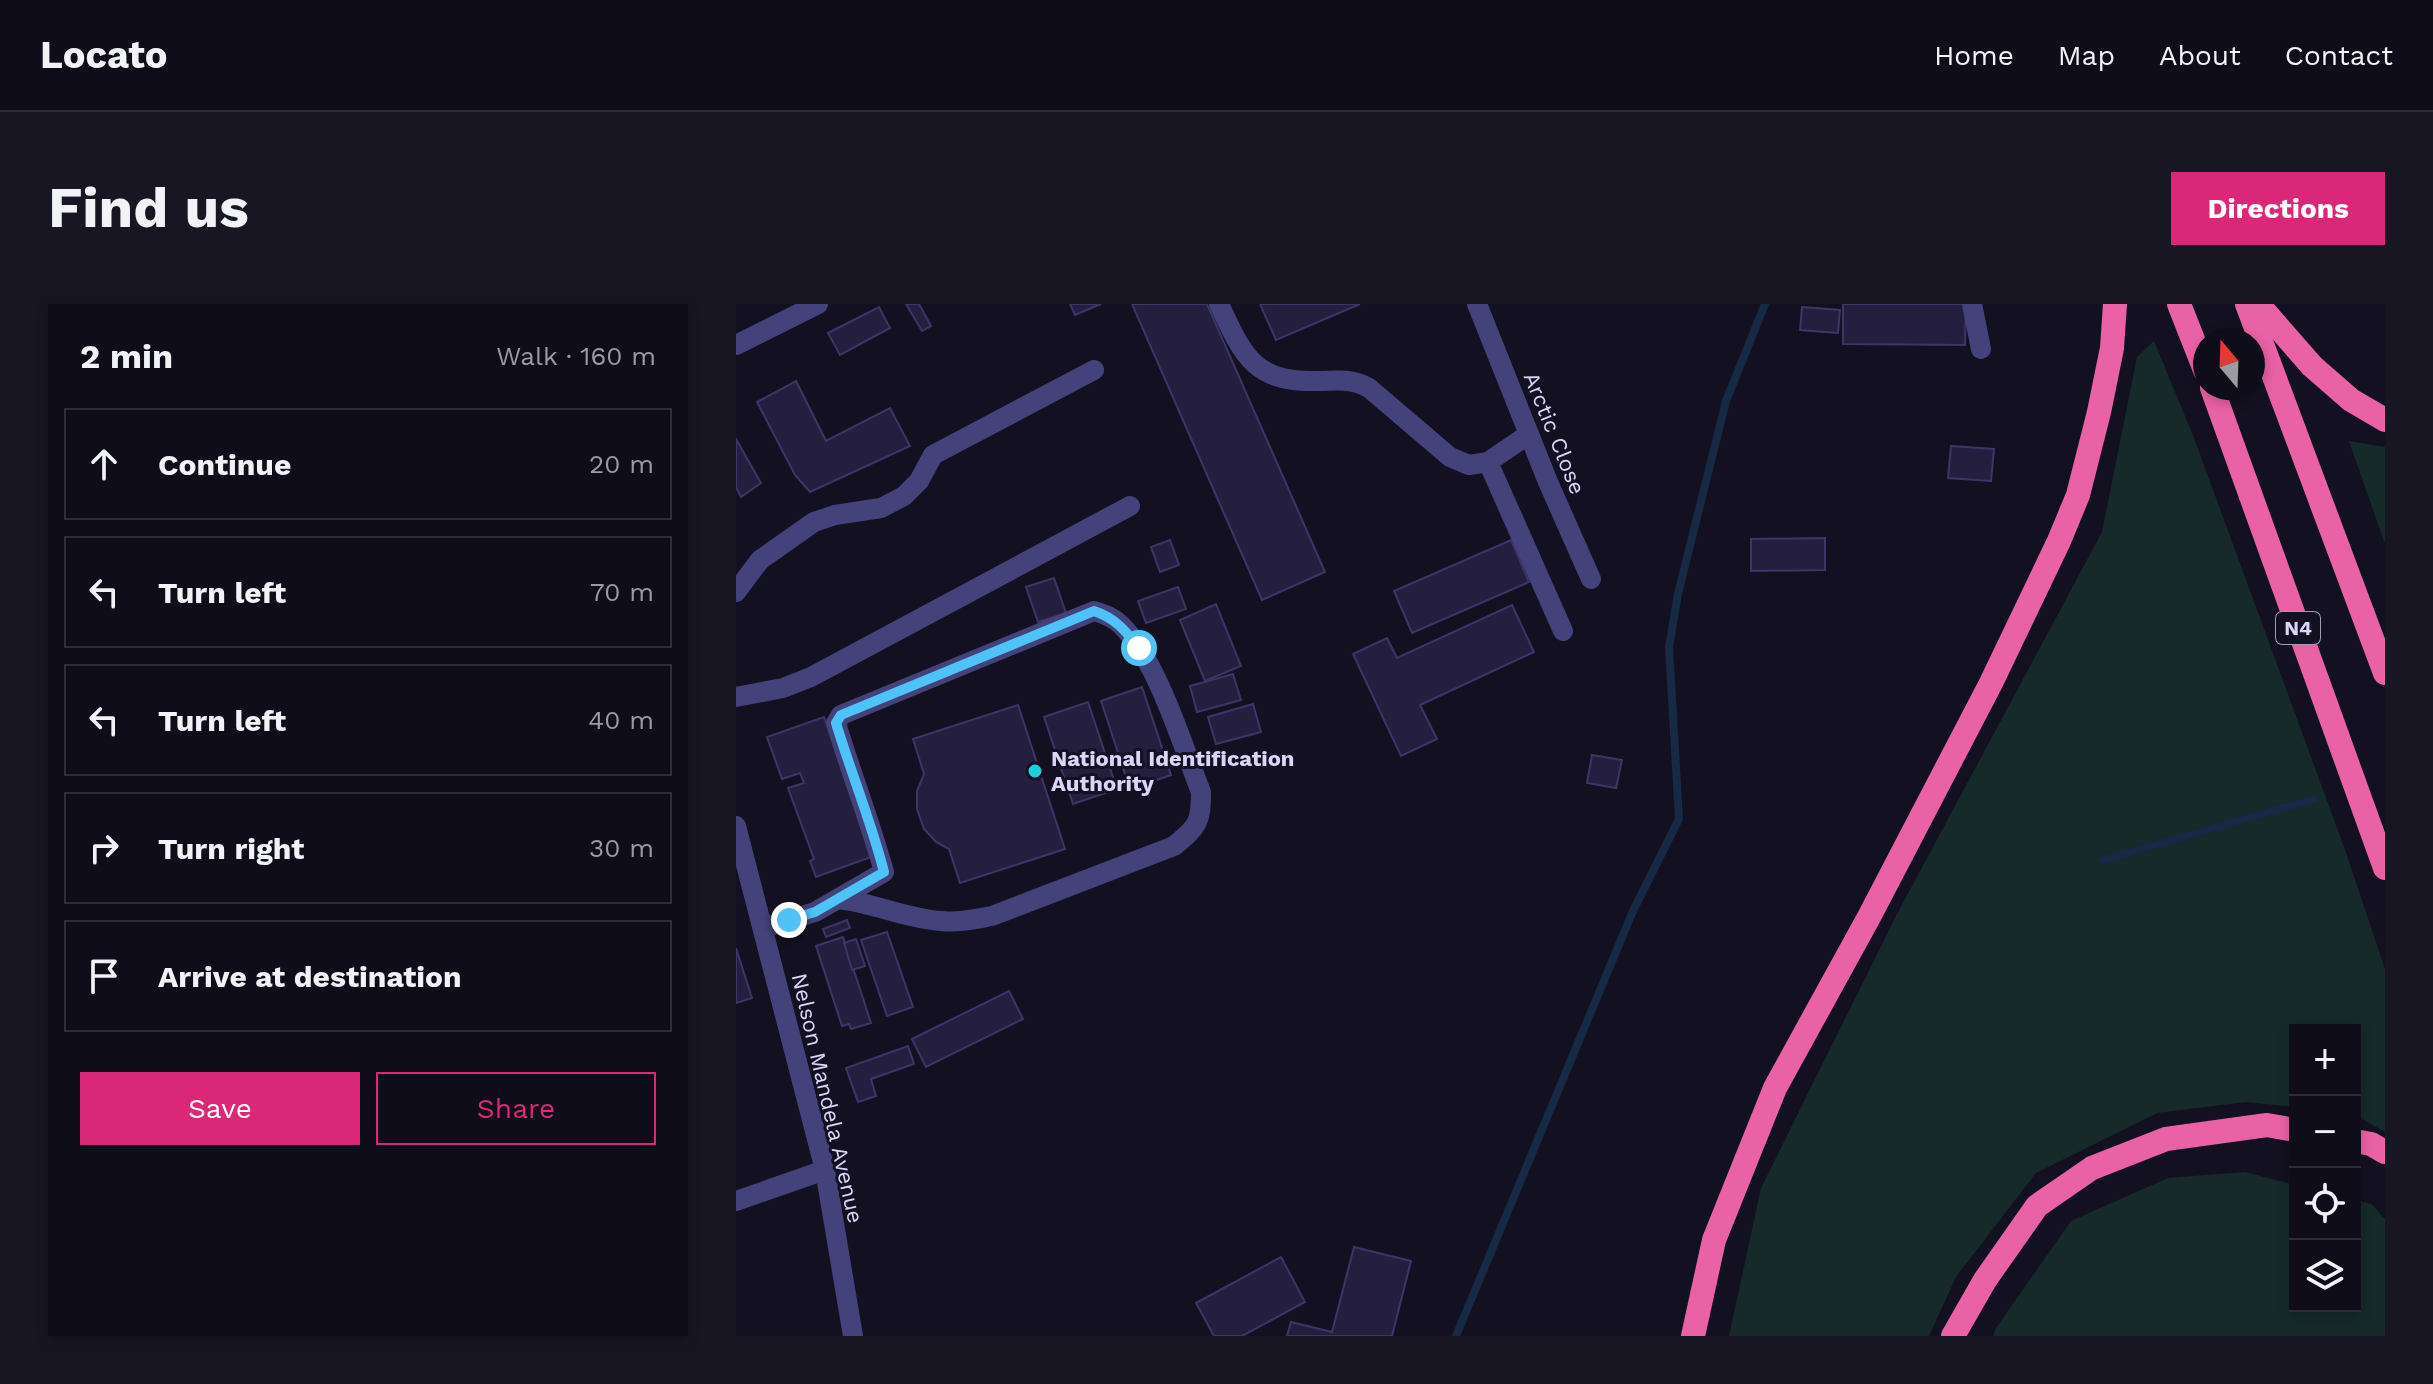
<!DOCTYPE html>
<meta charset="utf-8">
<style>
:root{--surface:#0e0d19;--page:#171622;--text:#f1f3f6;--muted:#9b9ca2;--line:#2e2d38;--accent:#db2777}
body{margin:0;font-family:"Work Sans",sans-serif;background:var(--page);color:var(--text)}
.controls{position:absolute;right:24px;bottom:24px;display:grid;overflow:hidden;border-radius:0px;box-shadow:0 4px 12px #0003}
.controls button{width:72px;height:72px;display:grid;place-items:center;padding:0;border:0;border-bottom:2px solid var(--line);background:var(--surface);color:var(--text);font:40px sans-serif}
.compass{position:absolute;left:1457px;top:24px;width:72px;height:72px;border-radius:50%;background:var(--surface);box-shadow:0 4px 12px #0003;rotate:341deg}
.stop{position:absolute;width:24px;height:24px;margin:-18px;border:6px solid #4fc3f7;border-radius:50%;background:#fff}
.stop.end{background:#4fc3f7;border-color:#fff;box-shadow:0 2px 8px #0008}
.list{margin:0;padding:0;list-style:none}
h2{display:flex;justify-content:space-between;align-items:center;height:104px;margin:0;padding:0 32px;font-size:34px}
h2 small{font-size:26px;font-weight:400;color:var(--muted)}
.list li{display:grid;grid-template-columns:52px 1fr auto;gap:24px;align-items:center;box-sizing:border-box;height:112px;margin:0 16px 16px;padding:0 16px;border:2px solid var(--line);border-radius:0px}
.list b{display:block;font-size:30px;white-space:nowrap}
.list em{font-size:26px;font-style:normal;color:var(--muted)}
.actions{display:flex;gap:16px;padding:24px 32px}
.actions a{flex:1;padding:18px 0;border:2px solid var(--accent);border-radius:0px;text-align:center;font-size:28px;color:var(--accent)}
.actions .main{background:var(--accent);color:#fff}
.icon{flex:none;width:44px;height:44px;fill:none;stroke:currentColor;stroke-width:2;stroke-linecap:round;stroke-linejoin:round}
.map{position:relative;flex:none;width:1649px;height:1032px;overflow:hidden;border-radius:0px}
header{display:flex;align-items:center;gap:48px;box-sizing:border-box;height:112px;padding:0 40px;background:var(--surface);border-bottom:2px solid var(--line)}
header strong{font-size:38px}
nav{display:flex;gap:44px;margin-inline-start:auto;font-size:28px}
.intro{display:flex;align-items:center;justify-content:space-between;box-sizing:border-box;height:192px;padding:0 48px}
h1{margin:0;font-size:56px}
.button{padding:20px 36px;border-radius:0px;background:var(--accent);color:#fff;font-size:28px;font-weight:700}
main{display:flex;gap:48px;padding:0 48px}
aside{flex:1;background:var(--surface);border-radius:0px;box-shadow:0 4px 12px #0003}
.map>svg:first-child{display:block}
.green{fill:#152a29}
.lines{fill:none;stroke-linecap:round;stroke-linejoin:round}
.stream{stroke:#162945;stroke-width:8}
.building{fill:#251f3f;stroke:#3e3468;stroke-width:2}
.minor{stroke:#43427a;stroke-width:20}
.highway{stroke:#e962a5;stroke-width:24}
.route{stroke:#4fc3f7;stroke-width:10}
.poi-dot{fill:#1fcddd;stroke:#131121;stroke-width:3}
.labels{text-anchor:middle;stroke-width:6;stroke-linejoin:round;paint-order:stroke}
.shield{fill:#131121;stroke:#9e9bb8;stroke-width:2}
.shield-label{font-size:20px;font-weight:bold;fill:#dad6f9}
.street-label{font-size:22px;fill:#dad6f9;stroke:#131121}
.poi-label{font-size:22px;font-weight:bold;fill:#dad6f9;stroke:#131121;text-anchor:start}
</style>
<header>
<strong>Locato</strong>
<nav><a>Home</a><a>Map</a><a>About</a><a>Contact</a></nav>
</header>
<div class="intro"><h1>Find us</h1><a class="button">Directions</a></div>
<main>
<aside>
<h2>2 min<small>Walk · 160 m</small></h2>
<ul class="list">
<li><svg class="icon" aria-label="ahead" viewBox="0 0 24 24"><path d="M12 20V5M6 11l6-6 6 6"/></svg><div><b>Continue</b></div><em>20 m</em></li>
<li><svg class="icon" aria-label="left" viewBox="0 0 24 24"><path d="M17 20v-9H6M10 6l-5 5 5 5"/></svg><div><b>Turn left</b></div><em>70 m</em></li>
<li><svg class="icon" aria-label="left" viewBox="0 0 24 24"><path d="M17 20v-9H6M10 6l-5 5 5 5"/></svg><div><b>Turn left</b></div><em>40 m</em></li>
<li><svg class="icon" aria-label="right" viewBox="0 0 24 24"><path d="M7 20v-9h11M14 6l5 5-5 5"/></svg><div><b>Turn right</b></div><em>30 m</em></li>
<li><svg class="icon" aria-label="arrive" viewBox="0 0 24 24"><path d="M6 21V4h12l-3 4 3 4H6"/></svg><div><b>Arrive at destination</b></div></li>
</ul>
<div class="actions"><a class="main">Save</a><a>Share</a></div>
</aside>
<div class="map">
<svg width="1649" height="1032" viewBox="0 0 1649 1032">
<rect width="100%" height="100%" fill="#131121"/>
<g class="green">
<polygon points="1418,37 1458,134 1608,543 1649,665 1649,828 1619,811 1619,726 1559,726 1559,803 1510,798 1421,809 1300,869 1220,973 1193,1032 993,1032 1025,884 1161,610 1366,228 1401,53"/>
<polygon points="1613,137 1649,143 1649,240"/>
<polygon points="1509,868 1559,881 1559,1002 1619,1002 1619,896 1636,900 1649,915 1649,1032 1257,1032 1260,1024 1335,917 1432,874"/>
</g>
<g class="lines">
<g class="stream">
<polyline points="1367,556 1578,495"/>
<polyline points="720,1032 897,607 943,515 933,343 942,290 990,97 1029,0"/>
</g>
</g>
<g class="building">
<polygon points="170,0 183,0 195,22 186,27"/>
<polygon points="334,0 365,0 339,11"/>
<polygon points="396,0 471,0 589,268 526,296"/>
<polygon points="524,0 624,0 540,36"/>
<polygon points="1107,0 1230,0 1229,41 1107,40"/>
<polygon points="143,3 154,24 104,51 92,29"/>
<polygon points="1066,3 1104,6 1102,29 1064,26"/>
<polygon points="60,77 90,137 154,104 174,142 74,188 59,171 21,98"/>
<polygon points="0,135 25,179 5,193 0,183"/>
<polygon points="1215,142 1258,145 1255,177 1212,174"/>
<polygon points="1089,234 1089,266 1015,267 1015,235"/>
<polygon points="434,236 443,261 424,268 415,243"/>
<polygon points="775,236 793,278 676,329 658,287"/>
<polygon points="318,274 330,309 302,318 290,283"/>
<polygon points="442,283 450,305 410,319 402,297"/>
<polygon points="480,300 505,362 469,377 444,316"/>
<polygon points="776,301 798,348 684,401 701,435 665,452 617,350 651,334 661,354"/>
<polygon points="497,370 505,396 461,408 454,382"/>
<polygon points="406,383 435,471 394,485 365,397"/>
<polygon points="352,398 381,485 337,500 308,413"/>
<polygon points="517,400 525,428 480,440 472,413"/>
<polygon points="282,401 329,545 224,579 213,545 200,538 188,525 181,505 181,487 188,470 177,435"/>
<polygon points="88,413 138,552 80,573 74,557 78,555 52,484 68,479 64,469 46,475 31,433"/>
<polygon points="856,451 886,456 880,484 851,479"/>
<polygon points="111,616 114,624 90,633 87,625"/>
<polygon points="151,628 177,703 151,712 125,636"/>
<polygon points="107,633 135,719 115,725 113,720 106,722 80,642"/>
<polygon points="120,635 129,662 116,666 108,639"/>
<polygon points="0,644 16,694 0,699"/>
<polygon points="273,687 287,715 190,763 176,735"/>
<polygon points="172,742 178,760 135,775 140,792 122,798 110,764"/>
<polygon points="618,943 675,957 656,1032 551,1032 555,1018 596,1028"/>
<polygon points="545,953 569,998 506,1032 478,1032 460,999"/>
</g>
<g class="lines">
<g class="minor">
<path d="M483,0C508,54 519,79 584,77C602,76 617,75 633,84L714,153L733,161L752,158L793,130"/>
<polyline points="741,0 812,178 855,275"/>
<polyline points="1236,0 1245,45"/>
<polyline points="0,41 82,0"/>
<polyline points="752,158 827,327"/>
<polyline points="0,288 24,256 78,218 99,211 145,204 168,192 183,177 197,151 358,66"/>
<polyline points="0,393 47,384 75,373 394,202"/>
<polyline points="0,522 89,866 117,1032"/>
<path d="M27,624L79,608L148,568C134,517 115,469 100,419L105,411L358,307C368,310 377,313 385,321C421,356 446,440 465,488C465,519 462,522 438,542L256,612C239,615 222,619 205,617C170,615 136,598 101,595"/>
<polyline points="0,897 89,866"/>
</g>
<g class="highway">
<polyline points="1443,0 1469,66"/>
<polyline points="1511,0 1649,369"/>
<polyline points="1522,0 1576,62 1615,96 1649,116"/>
<polyline points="1476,84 1649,564"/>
<polyline points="1619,837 1635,840 1649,848"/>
<polyline points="957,1032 978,936 1039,784 1133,613 1255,379 1323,237 1342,191 1363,108 1376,44 1379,0"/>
<polyline points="1217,1032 1249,976 1301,902 1356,864 1430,835 1531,821 1559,826"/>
</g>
</g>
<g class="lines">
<path class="route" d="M53,616L79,608L148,568C135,517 115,469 100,419L105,411L358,307C379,314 389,326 403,344"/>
</g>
<circle class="poi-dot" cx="299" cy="467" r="8"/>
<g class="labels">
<rect class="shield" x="1540" y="308" width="44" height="32" rx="6"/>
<g class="shield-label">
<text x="1562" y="331">N4</text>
</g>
<g class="street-label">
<text transform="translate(819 129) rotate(68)" y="8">Arctic Close</text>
<text transform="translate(92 794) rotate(77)" y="8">Nelson Mandela Avenue</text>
</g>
<g class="poi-label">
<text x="315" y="462">National Identification<tspan x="315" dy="25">Authority</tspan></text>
</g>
</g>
</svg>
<div class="controls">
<button>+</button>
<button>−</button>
<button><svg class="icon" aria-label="locate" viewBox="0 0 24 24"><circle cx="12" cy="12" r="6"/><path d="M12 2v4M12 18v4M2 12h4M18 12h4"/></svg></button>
<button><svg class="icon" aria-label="layers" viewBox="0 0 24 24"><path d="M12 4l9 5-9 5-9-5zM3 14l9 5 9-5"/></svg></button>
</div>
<svg class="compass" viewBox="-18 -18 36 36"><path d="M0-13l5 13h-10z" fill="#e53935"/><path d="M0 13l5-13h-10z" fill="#9b9ca2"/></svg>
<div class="stop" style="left:403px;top:344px"></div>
<div class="stop end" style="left:53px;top:616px"></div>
</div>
</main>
